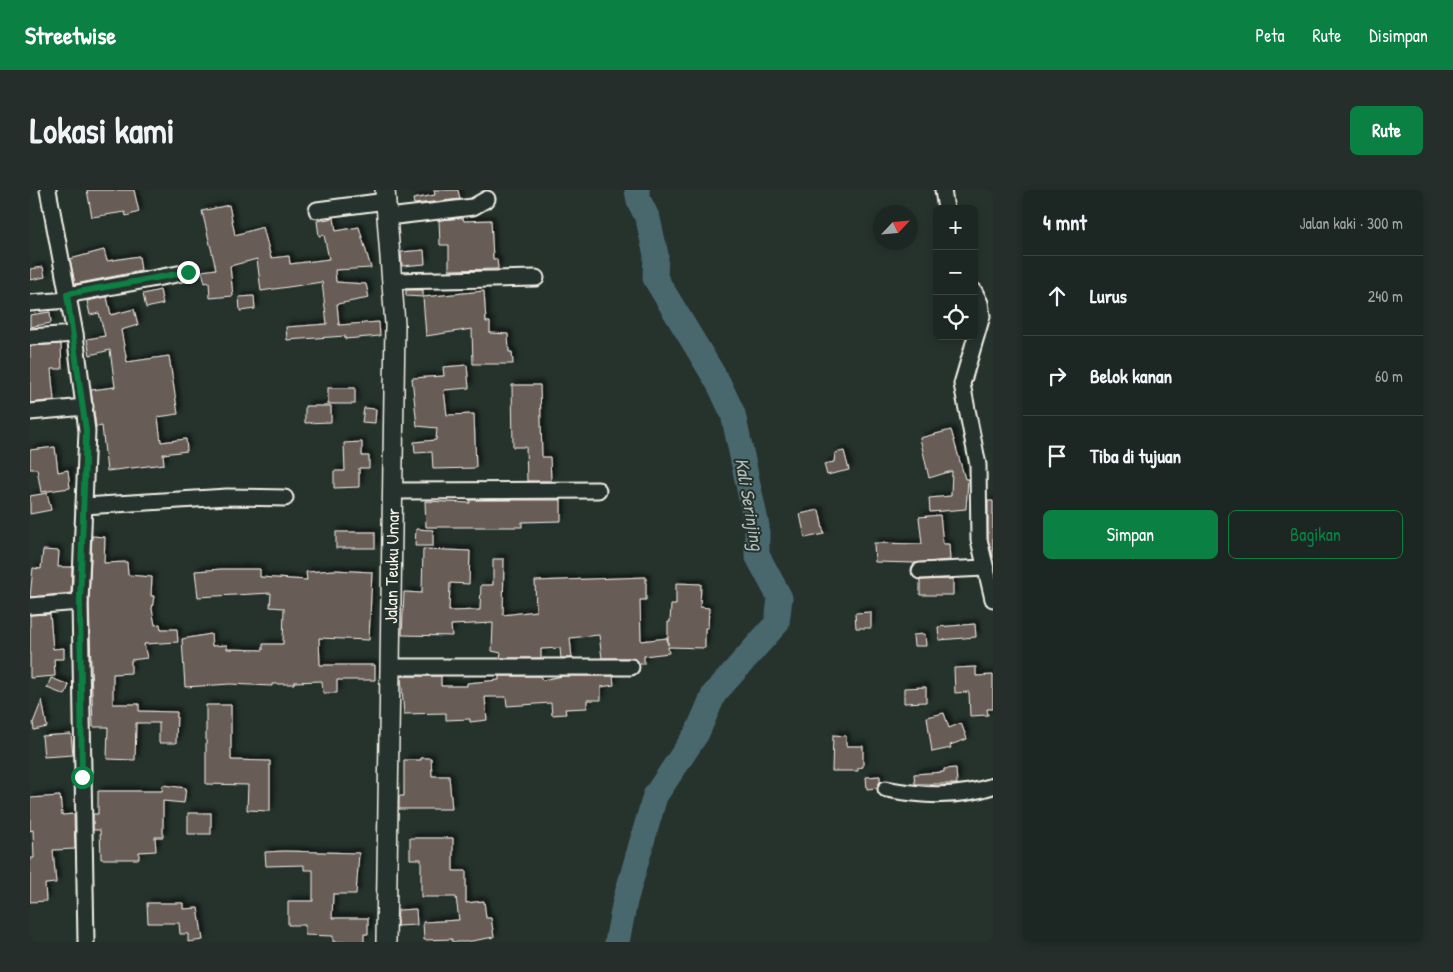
<!DOCTYPE html>
<html lang="id">
<meta charset="utf-8">
<style>
:root{--surface:#1c2622;--page:#252e2a;--text:#f1f3f6;--muted:#a0a5a5;--line:#3a4340;--accent:#0b8043}
body{margin:0;font-family:"Patrick Hand",sans-serif;background:var(--page);color:var(--text)}
.controls{position:absolute;right:15px;top:15px;display:grid;overflow:hidden;border-radius:8px;box-shadow:0 2px 8px #0003}
.controls button{width:45px;height:45px;display:grid;place-items:center;padding:0;border:0;border-bottom:1px solid var(--line);background:var(--surface);color:var(--text);font:25px sans-serif}
.compass{position:absolute;left:843px;top:15px;width:45px;height:45px;border-radius:50%;background:var(--surface);box-shadow:0 2px 8px #0003;rotate:64deg}
.stop{position:absolute;width:15px;height:15px;margin:-11px;border:4px solid #0b8043;border-radius:50%;background:#fff}
.stop.end{background:#0b8043;border-color:#fff;box-shadow:0 1px 5px #0008}
.list{margin:0;padding:0;list-style:none}
h2{display:flex;justify-content:space-between;align-items:center;height:65px;margin:0;padding:0 20px;font-size:21px}
h2 small{font-size:16px;font-weight:400;color:var(--muted)}
.list li{display:grid;grid-template-columns:32px 1fr auto;gap:15px;align-items:center;box-sizing:border-box;height:80px;padding:0 20px;border-top:1px solid var(--line)}
.list b{display:block;font-size:19px;white-space:nowrap}
.list em{font-size:16px;font-style:normal;color:var(--muted)}
.actions{display:flex;gap:10px;padding:15px 20px}
.actions a{flex:1;padding:11px 0;border:1px solid var(--accent);border-radius:8px;text-align:center;font-size:18px;color:var(--accent)}
.actions .main{background:var(--accent);color:#fff}
.icon{flex:none;width:28px;height:28px;fill:none;stroke:currentColor;stroke-width:2;stroke-linecap:round;stroke-linejoin:round}
.map{position:relative;flex:none;width:963px;height:752px;overflow:hidden;border-radius:8px}
header{display:flex;align-items:center;gap:30px;box-sizing:border-box;height:70px;padding:0 25px;background:var(--accent);color:#fff}
header strong{font-size:24px}
nav{display:flex;gap:28px;margin-inline-start:auto;font-size:18px}
.intro{display:flex;align-items:center;justify-content:space-between;box-sizing:border-box;height:120px;padding:0 30px}
h1{margin:0;font-size:35px}
.button{padding:12px 22px;border-radius:8px;background:var(--accent);color:#fff;font-size:18px;font-weight:700}
main{display:flex;gap:30px;padding:0 30px}
aside{flex:1;background:var(--surface);border-radius:8px;box-shadow:0 2px 8px #0003}
.map>svg:first-child{display:block}
.lines{fill:none;stroke-linecap:round;stroke-linejoin:round}
.river{stroke:#48676e;stroke-width:25}
.building{fill:#675b56;stroke:#f4f1e8;filter:url(#shadow)}
.minor-casing{stroke:#f4f1e8;stroke-width:19}
.major-casing{stroke:#f4f1e8;stroke-width:22}
.minor{stroke:#26332d;stroke-width:15}
.major{stroke:#26332d;stroke-width:19}
.route{stroke:#0b8043;stroke-width:6}
.labels{text-anchor:middle;stroke-width:4;stroke-linejoin:round;paint-order:stroke}
.street-label{font-size:18px;fill:#f4f1e8;stroke:#26332d}
.water-label{font-size:19px;font-style:italic;fill:#afbab7;stroke:#26332d}
</style>
<header>
<strong>Streetwise</strong>
<nav><a>Peta</a><a>Rute</a><a>Disimpan</a></nav>
</header>
<div class="intro"><h1>Lokasi kami</h1><a class="button">Rute</a></div>
<main>
<div class="map">
<svg width="963" height="752" viewBox="0 0 963 752">
<defs>
<filter id="shadow"><feDropShadow dx="3.5" dy="-3.5" stdDeviation="2.5" flood-color="#0009"/></filter>
</defs>
<rect width="100%" height="100%" fill="#26332d"/>
<filter id="ink" filterUnits="userSpaceOnUse"><feTurbulence type="fractalNoise" baseFrequency=".02" numOctaves="2"/><feDisplacementMap in="SourceGraphic" scale="10" xChannelSelector="R" yChannelSelector="G"/><feConvolveMatrix kernelMatrix="1 2 1 2 8 2 1 2 1" color-interpolation-filters="sRGB"/></filter>
<g filter="url(#ink)">
<g class="lines">
<polyline class="river" points="587,752 595,711 625,606 667,543 684,504 747,433 750,408 727,365 727,336 703,224 689,194 625,88 626,65 618,29 609,11 607,0"/>
</g>
<g class="building">
<polygon points="57,0 104,0 109,22 96,26 95,22 62,27"/>
<polygon points="404,0 428,0 430,9 384,14 383,9 405,5"/>
<polygon points="199,15 205,45 233,37 241,68 259,66 260,74 299,69 294,45 289,46 287,31 304,28 306,41 329,37 341,78 305,80 306,92 336,94 339,108 307,114 309,135 349,132 350,146 315,149 315,146 257,150 256,137 297,134 292,92 231,101 227,69 200,76 203,106 180,108 179,92 175,93 172,81 186,79 172,21"/>
<polygon points="433,28 434,31 461,30 463,69 467,69 468,79 419,80 419,55 410,55 409,30"/>
<polygon points="74,60 77,71 109,66 111,81 45,94 40,69"/>
<polygon points="394,60 395,74 372,76 371,62"/>
<polygon points="13,77 15,87 0,90 0,79"/>
<polygon points="130,100 133,114 116,118 113,104"/>
<polygon points="376,100 393,100 393,107 376,106"/>
<polygon points="454,101 456,132 460,132 460,143 478,144 479,162 482,162 483,174 443,174 442,139 396,146 393,107"/>
<polygon points="224,106 225,119 210,121 209,107"/>
<polygon points="77,107 81,125 104,119 108,135 91,140 97,172 139,166 148,224 128,227 131,252 156,249 157,261 133,264 134,274 77,281 72,236 66,237 61,200 85,197 80,160 60,165 57,149 75,146 69,123 60,125 57,111"/>
<polygon points="20,122 21,133 0,137 0,125"/>
<polygon points="31,154 32,179 21,179 24,210 0,213 0,156"/>
<polygon points="437,175 439,198 414,200 417,225 444,224 446,278 403,279 402,262 385,263 384,252 406,250 407,238 387,236 382,188 414,186 413,177"/>
<polygon points="482,195 510,195 512,267 520,267 521,291 497,291 496,257 483,257"/>
<rect x="298" y="198" width="27" height="16"/>
<polygon points="275,216 301,216 301,232 275,233"/>
<polygon points="334,218 346,219 345,233 332,232"/>
<polygon points="921,240 935,289 938,289 936,319 900,322 899,308 921,306 922,281 899,288 890,248"/>
<polygon points="332,252 332,266 339,266 339,278 329,278 329,297 304,298 304,281 315,281 314,253"/>
<polygon points="25,257 28,282 38,280 40,298 11,302 7,279 0,279 0,260"/>
<polygon points="814,261 819,280 797,285 794,274 804,272 805,263"/>
<polygon points="17,303 21,320 0,324 0,306"/>
<polygon points="440,310 531,310 531,331 492,332 492,337 396,337 395,311 440,313"/>
<polygon points="958,311 963,311 963,368 958,349"/>
<polygon points="789,320 794,344 775,348 770,324"/>
<polygon points="910,325 913,354 919,354 920,370 885,373 845,372 844,353 892,354 889,327"/>
<polygon points="386,339 403,340 403,356 385,356"/>
<rect x="306" y="342" width="39" height="16"/>
<polygon points="62,346 75,347 74,373 97,372 98,385 122,387 121,406 124,406 122,419 125,435 130,434 131,439 147,439 148,452 114,454 117,468 101,470 101,483 83,484 83,514 109,514 109,521 147,522 146,553 129,553 129,533 106,533 105,570 77,569 78,537 63,537 59,412"/>
<polygon points="393,359 440,361 439,394 420,393 419,421 450,420 451,395 463,395 463,369 474,369 473,425 506,421 505,391 616,387 616,410 610,410 611,451 637,448 638,455 638,432 640,432 641,415 646,415 646,393 671,394 670,417 679,418 678,438 675,438 675,458 638,457 639,463 614,466 614,474 610,474 601,468 572,468 569,445 540,448 542,468 531,468 530,458 511,459 511,468 470,468 471,463 462,461 463,433 421,435 422,446 372,445 374,402 392,403"/>
<polygon points="13,360 29,361 28,377 42,377 41,403 0,407 3,378 11,379"/>
<polygon points="192,379 230,379 230,387 277,390 276,382 304,380 342,382 339,450 289,448 290,475 345,475 345,490 307,490 307,503 293,503 292,491 264,492 264,494 242,494 242,496 200,494 155,497 152,449 181,444 182,456 197,455 197,459 233,460 233,454 253,454 254,418 240,417 241,403 168,407 165,381"/>
<polygon points="923,389 923,405 890,405 890,390"/>
<polygon points="841,422 841,438 826,438 825,423"/>
<polygon points="20,424 23,459 34,458 34,469 24,469 25,486 0,488 0,425"/>
<polygon points="945,434 946,447 909,450 908,437"/>
<polygon points="895,444 896,456 884,456 883,445"/>
<polygon points="946,477 946,486 963,485 963,519 957,519 958,525 940,526 939,502 925,503 924,478"/>
<polygon points="371,486 411,486 411,496 437,496 437,493 469,490 469,486 510,486 512,490 533,486 583,486 584,495 571,497 571,510 557,510 557,518 535,519 536,524 522,525 521,513 477,516 476,507 455,507 457,530 440,532 440,529 416,530 416,523 374,524"/>
<polygon points="21,488 39,495 35,505 17,498"/>
<polygon points="896,497 896,512 874,513 874,498"/>
<polygon points="12,510 17,537 4,540 3,533"/>
<polygon points="176,515 201,515 201,570 240,571 240,621 217,620 218,595 176,594"/>
<polygon points="914,523 919,538 931,533 937,549 920,555 921,558 902,562 897,527"/>
<polygon points="41,544 43,565 14,567 12,546"/>
<polygon points="803,545 816,546 816,556 833,556 833,577 828,578 828,581 802,581"/>
<polygon points="391,568 401,568 402,586 419,586 422,619 369,619 369,606 374,606 374,570 391,570"/>
<polygon points="926,578 927,594 885,594 884,584 914,582 914,579"/>
<polygon points="850,586 850,592 847,598 837,599 836,587"/>
<polygon points="133,595 156,598 154,613 133,611 133,647 125,647 126,661 109,662 109,669 71,669 70,640 63,640 63,624 68,624 68,601 132,601"/>
<polygon points="30,606 32,625 44,624 45,659 23,660 26,693 15,694 16,711 0,712 0,668 4,668 3,640 0,641 0,608"/>
<rect x="158" y="623" width="23" height="21"/>
<polygon points="380,648 423,648 423,681 436,681 436,713 454,711 456,728 461,728 464,747 436,752 422,752 422,749 394,750 393,732 429,730 426,707 391,707 391,669 380,669"/>
<polygon points="254,661 329,663 326,704 303,704 302,728 338,728 338,744 334,744 334,752 303,752 303,746 275,745 275,735 258,735 258,711 283,711 283,680 274,680 274,675 236,676 235,662"/>
<polygon points="117,713 153,713 153,719 168,718 173,750 158,752 158,744 150,744 149,733 118,733"/>
<polygon points="386,719 387,735 367,736 368,720"/>
</g>
<g class="lines">
<defs>
<g id="minor">
<polyline points="18,0 45,144 57,241 50,412 56,752"/>
<polyline points="913,0 916,19"/>
<polyline points="287,20 356,11"/>
<polyline points="358,27 443,17 457,9"/>
<polyline points="362,91 506,88"/>
<polyline points="944,101 950,113 952,126 932,194 948,275 949,350 963,409"/>
<polyline points="37,105 158,82"/>
<polyline points="0,113 38,110"/>
<polyline points="0,147 45,144"/>
<polyline points="0,222 55,217"/>
<polyline points="363,301 568,300"/>
<polyline points="54,316 197,307 255,308"/>
<polyline points="890,381 955,378"/>
<polyline points="0,416 50,412"/>
<polyline points="360,477 601,477"/>
<path d="M856,599C892,606 927,608 963,596"/>
</g>
<polyline id="major" points="355,0 365,134 356,752"/>
</defs>
<use href="#minor" class="minor-casing"/>
<use href="#major" class="major-casing"/>
<use href="#minor" class="minor"/>
<use href="#major" class="major"/>
</g>
</g>
<g class="lines" filter="url(#ink)">
<polyline class="route" points="52,587 50,412 56,241 37,104 158,82"/>
</g>
<g class="labels">
<g class="street-label">
<text transform="translate(362 376) rotate(-89)" y="6">Jalan Teuku Umar</text>
</g>
<g class="water-label">
<text transform="translate(720 314) rotate(80)" y="7">Kali Serinjing</text>
</g>
</g>
</svg>
<div class="controls">
<button>+</button>
<button>−</button>
<button><svg class="icon" aria-label="locate" viewBox="0 0 24 24"><circle cx="12" cy="12" r="6"/><path d="M12 2v4M12 18v4M2 12h4M18 12h4"/></svg></button>
</div>
<svg class="compass" viewBox="-18 -18 36 36"><path d="M0-13l5 13h-10z" fill="#e53935"/><path d="M0 13l5-13h-10z" fill="#a0a5a5"/></svg>
<div class="stop" style="left:52px;top:587px"></div>
<div class="stop end" style="left:158px;top:82px"></div>
</div>
<aside>
<h2>4 mnt<small>Jalan kaki · 300 m</small></h2>
<ul class="list">
<li><svg class="icon" aria-label="ahead" viewBox="0 0 24 24"><path d="M12 20V5M6 11l6-6 6 6"/></svg><div><b>Lurus</b></div><em>240 m</em></li>
<li><svg class="icon" aria-label="right" viewBox="0 0 24 24"><path d="M7 20v-9h11M14 6l5 5-5 5"/></svg><div><b>Belok kanan</b></div><em>60 m</em></li>
<li><svg class="icon" aria-label="arrive" viewBox="0 0 24 24"><path d="M6 21V4h12l-3 4 3 4H6"/></svg><div><b>Tiba di tujuan</b></div></li>
</ul>
<div class="actions"><a class="main">Simpan</a><a>Bagikan</a></div>
</aside>
</main>
